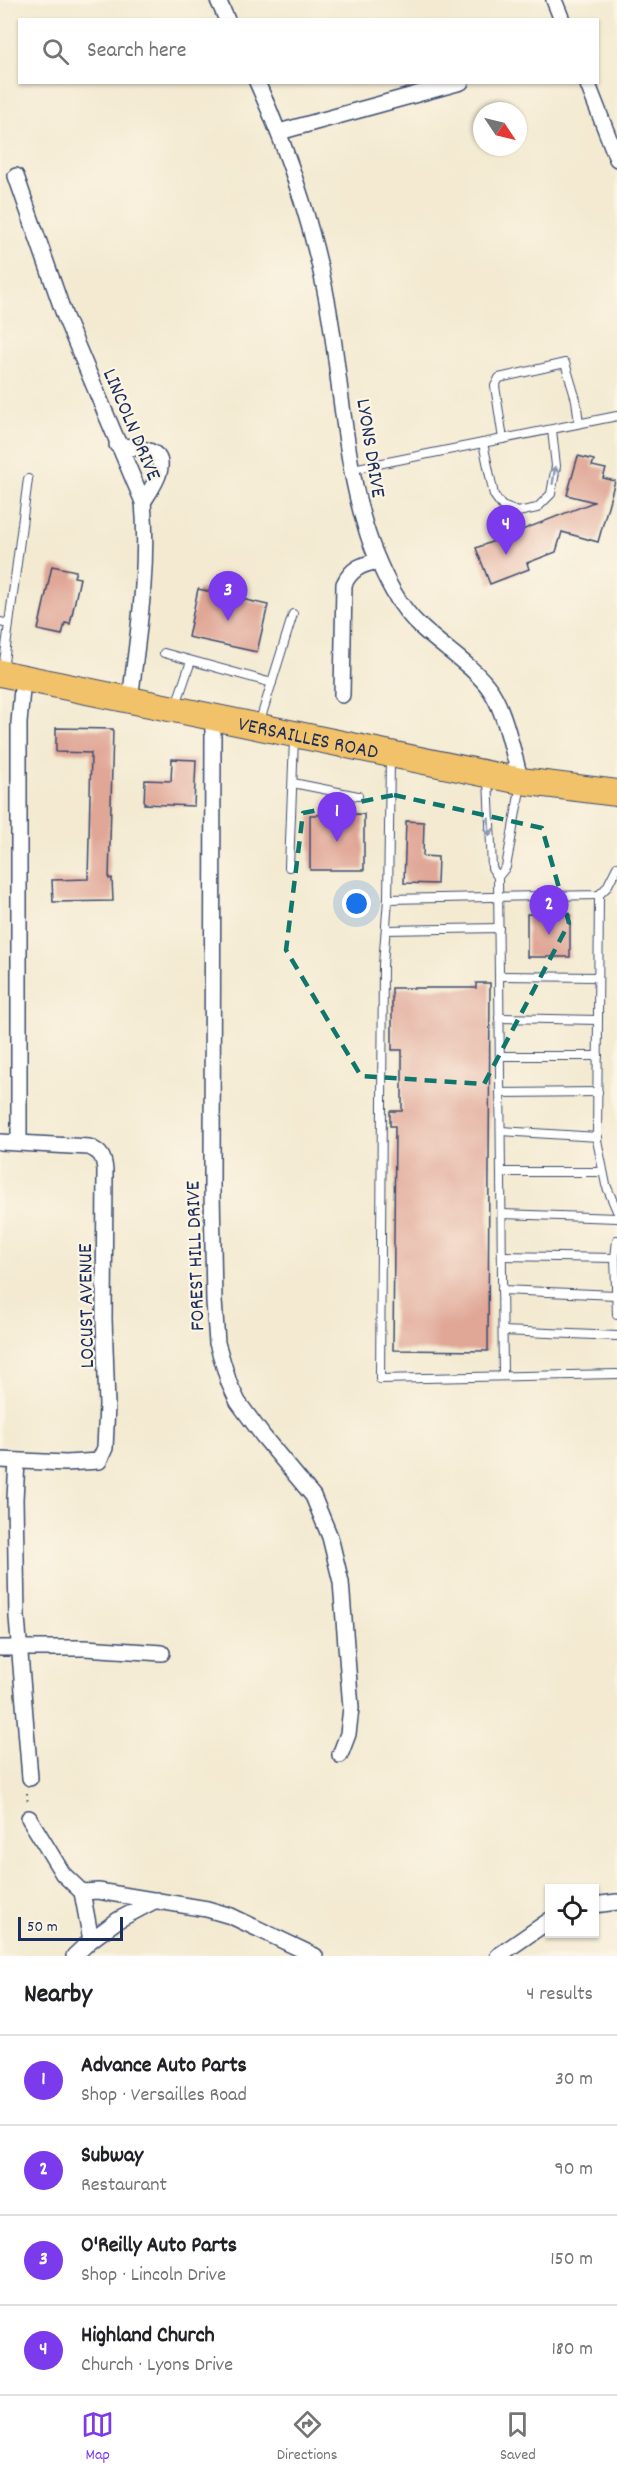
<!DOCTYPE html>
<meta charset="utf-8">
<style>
:root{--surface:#fff;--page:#f2f2f2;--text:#202124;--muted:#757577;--line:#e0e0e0;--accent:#7c3aed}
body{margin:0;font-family:Dekko,sans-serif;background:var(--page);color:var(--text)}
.controls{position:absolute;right:18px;bottom:18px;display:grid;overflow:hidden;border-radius:0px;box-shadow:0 2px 4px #0004}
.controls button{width:54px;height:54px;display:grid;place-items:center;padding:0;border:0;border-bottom:2px solid var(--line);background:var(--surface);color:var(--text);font:30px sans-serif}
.compass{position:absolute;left:473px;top:102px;width:54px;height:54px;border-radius:50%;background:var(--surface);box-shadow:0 2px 4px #0004;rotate:125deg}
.scale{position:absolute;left:18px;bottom:15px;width:105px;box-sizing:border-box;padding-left:6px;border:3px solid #1b2f5e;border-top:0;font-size:16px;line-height:21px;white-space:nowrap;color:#1b2f5e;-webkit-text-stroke:4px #fcf5e5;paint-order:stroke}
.you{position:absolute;left:357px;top:904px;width:21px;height:21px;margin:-15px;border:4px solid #fff;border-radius:50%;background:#1a73e8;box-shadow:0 0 0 9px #1a73e833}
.badge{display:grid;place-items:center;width:39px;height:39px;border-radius:50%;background:var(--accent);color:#fff;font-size:20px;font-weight:700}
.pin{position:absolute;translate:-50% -50px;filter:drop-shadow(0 2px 3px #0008)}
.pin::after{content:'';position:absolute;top:32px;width:21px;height:18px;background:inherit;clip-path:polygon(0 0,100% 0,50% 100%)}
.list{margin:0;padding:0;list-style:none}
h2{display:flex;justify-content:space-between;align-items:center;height:78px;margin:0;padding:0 24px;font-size:26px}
h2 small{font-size:20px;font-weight:400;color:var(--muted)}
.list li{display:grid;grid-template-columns:39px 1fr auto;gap:18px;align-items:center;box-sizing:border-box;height:90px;padding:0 24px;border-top:2px solid var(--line)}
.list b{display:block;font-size:22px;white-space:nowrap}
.list p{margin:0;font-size:20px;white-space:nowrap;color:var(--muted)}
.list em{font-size:20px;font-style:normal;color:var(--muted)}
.icon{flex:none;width:33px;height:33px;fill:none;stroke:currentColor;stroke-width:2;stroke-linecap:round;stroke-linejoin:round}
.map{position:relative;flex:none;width:617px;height:1956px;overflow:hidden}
.search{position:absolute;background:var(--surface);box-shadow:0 2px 4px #0004;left:18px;right:18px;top:18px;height:66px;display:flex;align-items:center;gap:15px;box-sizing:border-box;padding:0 21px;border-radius:0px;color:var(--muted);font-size:22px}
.sheet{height:438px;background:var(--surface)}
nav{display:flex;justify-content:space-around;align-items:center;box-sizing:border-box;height:84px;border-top:2px solid var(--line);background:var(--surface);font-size:16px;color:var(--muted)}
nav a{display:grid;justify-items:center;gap:3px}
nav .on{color:var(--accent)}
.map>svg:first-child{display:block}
.building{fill:#e0a696}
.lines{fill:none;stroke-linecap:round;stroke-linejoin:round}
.service-casing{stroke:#3b4b6f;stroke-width:10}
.minor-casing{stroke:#3b4b6f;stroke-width:18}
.trunk-casing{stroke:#3b4b6f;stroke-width:28}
.path{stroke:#3b4b6f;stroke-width:2;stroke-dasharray:1.5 4.5;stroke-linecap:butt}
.service{stroke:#fff;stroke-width:8}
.minor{stroke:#fff;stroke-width:15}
.trunk{stroke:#f2c26a;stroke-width:26}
.oneway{stroke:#8d97ae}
.marked{fill:none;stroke:#0f766e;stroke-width:4.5;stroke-dasharray:12 8;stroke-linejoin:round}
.labels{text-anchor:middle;stroke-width:4.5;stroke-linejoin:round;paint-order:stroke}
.street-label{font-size:21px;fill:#1b2f5e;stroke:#fcf5e5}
</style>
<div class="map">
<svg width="617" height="1956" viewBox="0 0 617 1956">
<rect width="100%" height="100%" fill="#fcf5e5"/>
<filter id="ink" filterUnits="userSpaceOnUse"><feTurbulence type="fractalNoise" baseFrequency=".0167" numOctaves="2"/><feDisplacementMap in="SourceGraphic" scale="12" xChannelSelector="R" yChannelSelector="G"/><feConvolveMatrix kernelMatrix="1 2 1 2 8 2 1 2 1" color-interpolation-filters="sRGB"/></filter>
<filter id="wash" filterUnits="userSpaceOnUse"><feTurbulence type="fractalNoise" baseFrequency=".008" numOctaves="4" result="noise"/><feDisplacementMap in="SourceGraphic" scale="24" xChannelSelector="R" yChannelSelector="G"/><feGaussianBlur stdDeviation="1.35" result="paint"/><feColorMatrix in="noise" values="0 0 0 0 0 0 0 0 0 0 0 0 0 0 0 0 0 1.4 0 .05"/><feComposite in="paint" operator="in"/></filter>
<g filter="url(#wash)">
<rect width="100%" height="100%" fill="#f3ead1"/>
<g id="blocks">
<g class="building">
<polygon points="578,456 594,460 592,466 606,469 603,478 615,481 598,542 562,532 556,552 527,563 529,569 490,584 476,548 594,502 567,495"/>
<polygon points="52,566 76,571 74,577 80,578 70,624 65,623 62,635 38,630"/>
<polygon points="198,589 268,605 257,652 188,637"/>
<polygon points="56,728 113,729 109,879 112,878 113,901 53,902 52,880 88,879 91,753 56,752"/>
<polygon points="172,759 196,760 194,806 144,804 145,780 171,781"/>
<polygon points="364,814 364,870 310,870 310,815"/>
<polygon points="406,821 424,822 423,856 438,857 437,884 404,883"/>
<rect x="527" y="914" width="43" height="43"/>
<polygon points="476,983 490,983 488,1351 393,1350 395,1126 390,1126 390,1111 402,1111 402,1050 392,1050 392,988 476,988"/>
</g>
</g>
</g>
<g filter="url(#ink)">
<use href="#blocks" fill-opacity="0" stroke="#3b4b6f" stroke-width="1.5"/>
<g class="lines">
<defs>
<g id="service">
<polyline points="503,439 495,386 499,378 565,363 576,400 579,423"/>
<polyline points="483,443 494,495 502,506 518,512 537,508 551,494 556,466 552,430"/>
<polyline points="353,469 617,416"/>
<polyline points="0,622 9,624 3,670"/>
<polyline points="9,624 28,479"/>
<polyline points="164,653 272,683"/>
<polyline points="176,705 191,661"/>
<polyline points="259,724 293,614"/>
<polyline points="390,759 388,899 599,895 607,887 617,867"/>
<polyline points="488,779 492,868 498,877 503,1376"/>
<polyline points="293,783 358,796"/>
<polyline points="289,867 294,739"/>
<polyline points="498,877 506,867 521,784"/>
<polyline points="599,895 597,1140 606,1185 617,1211"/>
<polyline points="388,899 383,965 380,1379 617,1374"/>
<polyline points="386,930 499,928"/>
<polyline points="499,976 598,977"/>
<polyline points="499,1018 598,1020"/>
<polyline points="500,1056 598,1056"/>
<polyline points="500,1093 598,1092"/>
<polyline points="501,1131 598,1137"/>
<polyline points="501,1172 603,1172"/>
<polyline points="502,1214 617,1218"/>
<polyline points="617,1240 615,1258 617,1315"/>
<polyline points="502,1256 615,1258"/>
<polyline points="502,1290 616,1295"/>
<polyline points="503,1331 617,1336"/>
</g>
<g id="minor">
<polyline points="218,0 227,20"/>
<polyline points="554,0 562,20"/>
<path d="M257,82C290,154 319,245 331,324C342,395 347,484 374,551C385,578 398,606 421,627C442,647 475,667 491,691C506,714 513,754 521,781"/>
<polyline points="587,82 617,159"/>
<polyline points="279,132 461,82"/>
<path d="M16,176L65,317L143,502C149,567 138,635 130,700"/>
<path d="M117,445C127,447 137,447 146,450C175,457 152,488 143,502"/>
<path d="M342,695L344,584C352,568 361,565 378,561"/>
<polyline points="213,718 212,1190 214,1301 217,1343 229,1383 238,1402 263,1436 313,1496 330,1537 341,1582 351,1708 348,1734 340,1755"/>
<path d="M0,1142L89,1147C101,1152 104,1157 105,1171L104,1319L107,1405L105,1448L99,1461L66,1463L0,1460"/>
<polyline points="19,1142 19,723 23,678"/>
<polyline points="17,1461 15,1499 17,1617 30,1778"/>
<polyline points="0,1648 85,1648 162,1653"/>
<polyline points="29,1818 63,1874 82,1892 98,1891 207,1909 231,1916 315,1956"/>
<polyline points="594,1905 617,1902"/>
<polyline points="91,1940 118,1920 156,1900"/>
<polyline points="74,1956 91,1940 82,1892"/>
<polyline points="498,1956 550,1920"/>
</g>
<g id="trunk">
<path id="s1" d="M0,673L521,781L617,793"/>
</g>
</defs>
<use href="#service" class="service-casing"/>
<use href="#minor" class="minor-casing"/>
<use href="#trunk" class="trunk-casing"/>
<polyline class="path" points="27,1793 28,1805"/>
<use href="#service" class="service"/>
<use href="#minor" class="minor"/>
<use href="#trunk" class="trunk"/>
</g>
<defs><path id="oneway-shaft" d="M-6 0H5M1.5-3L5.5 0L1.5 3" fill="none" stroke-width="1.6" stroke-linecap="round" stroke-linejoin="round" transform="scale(1.5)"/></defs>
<g class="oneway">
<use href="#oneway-shaft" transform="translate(554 475) rotate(-81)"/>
<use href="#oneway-shaft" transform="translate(489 827) rotate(87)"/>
</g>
</g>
<path class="marked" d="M394,795L542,828L569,923L484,1084L361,1076L286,950L303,813Z"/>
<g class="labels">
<g class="street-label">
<text transform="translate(133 424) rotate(67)" y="7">LINCOLN DRIVE</text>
<text transform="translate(372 448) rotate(81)" y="7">LYONS DRIVE</text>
<text dy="7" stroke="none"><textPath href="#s1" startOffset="315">VERSAILLES ROAD</textPath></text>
<text transform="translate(194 1256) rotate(-92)" y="7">FOREST HILL DRIVE</text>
<text transform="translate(85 1306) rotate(-91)" y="7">LOCUST AVENUE</text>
</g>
</g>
</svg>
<div class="controls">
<button><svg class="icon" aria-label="locate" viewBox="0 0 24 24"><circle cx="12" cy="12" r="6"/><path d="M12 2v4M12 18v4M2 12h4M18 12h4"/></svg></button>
</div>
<svg class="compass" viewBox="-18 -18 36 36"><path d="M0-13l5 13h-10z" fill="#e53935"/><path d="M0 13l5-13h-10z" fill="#757577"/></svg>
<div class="scale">50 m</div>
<div class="you"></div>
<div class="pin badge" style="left:337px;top:842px">1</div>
<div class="pin badge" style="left:549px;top:935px">2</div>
<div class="pin badge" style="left:228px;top:621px">3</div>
<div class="pin badge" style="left:506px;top:555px">4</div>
<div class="search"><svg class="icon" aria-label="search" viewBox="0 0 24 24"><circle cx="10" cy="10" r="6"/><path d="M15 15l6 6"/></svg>Search here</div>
</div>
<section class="sheet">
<h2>Nearby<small>4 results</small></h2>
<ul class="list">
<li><span class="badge">1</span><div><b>Advance Auto Parts</b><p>Shop · Versailles Road</p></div><em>30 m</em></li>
<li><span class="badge">2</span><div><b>Subway</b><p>Restaurant</p></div><em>90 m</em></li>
<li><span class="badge">3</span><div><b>O'Reilly Auto Parts</b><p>Shop · Lincoln Drive</p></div><em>150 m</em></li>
<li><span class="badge">4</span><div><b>Highland Church</b><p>Church · Lyons Drive</p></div><em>180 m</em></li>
</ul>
</section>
<nav>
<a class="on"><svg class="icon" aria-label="map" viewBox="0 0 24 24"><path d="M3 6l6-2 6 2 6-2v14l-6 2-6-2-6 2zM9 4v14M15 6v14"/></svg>Map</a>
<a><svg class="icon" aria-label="directions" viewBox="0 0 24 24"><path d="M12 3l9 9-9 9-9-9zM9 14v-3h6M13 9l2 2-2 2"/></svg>Directions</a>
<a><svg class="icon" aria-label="saved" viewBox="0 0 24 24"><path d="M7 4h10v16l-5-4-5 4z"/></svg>Saved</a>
</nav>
